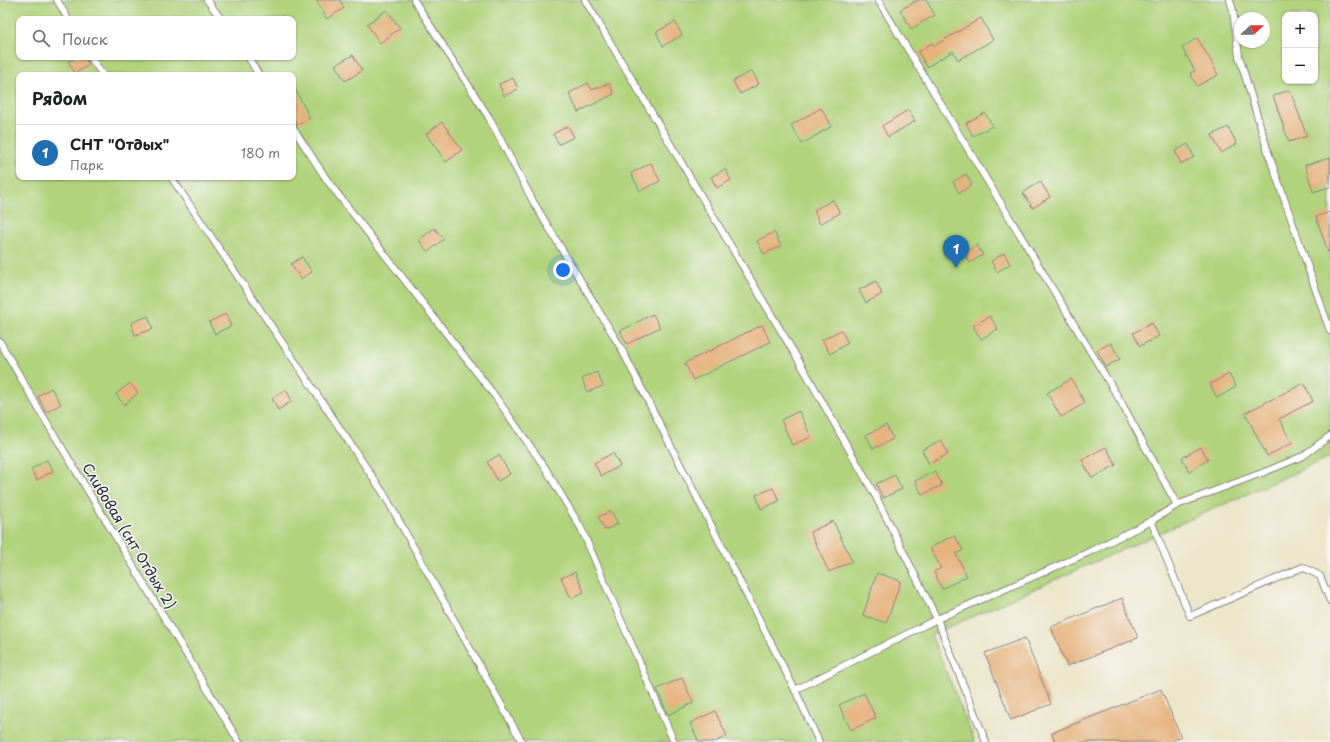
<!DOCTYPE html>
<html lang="ru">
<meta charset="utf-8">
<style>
:root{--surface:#fff;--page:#f2f2f2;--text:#202124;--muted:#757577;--line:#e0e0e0;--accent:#1f6fb2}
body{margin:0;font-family:"Playpen Sans",sans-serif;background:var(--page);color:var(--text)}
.controls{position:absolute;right:12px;top:12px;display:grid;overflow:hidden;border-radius:8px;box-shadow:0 1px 3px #0004}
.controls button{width:36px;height:36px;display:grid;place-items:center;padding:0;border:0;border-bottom:1px solid var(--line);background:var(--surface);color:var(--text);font:20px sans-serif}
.compass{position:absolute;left:1234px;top:12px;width:36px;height:36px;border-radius:50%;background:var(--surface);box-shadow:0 1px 3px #0004;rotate:69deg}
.you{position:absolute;left:563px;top:270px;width:14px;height:14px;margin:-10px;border:3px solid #fff;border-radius:50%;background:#1a73e8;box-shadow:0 0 0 6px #1a73e833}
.badge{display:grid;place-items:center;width:26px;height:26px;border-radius:50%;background:var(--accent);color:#fff;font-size:13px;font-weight:700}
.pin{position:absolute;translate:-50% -33px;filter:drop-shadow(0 1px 2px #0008)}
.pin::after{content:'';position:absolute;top:21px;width:14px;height:12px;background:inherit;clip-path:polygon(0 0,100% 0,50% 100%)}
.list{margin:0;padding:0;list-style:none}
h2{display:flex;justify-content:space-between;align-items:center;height:52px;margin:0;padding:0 16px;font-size:17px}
h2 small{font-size:13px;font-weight:400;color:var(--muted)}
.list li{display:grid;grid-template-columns:26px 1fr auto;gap:12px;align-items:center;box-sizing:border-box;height:56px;padding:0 16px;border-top:1px solid var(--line)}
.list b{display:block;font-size:15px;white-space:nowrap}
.list p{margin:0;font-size:13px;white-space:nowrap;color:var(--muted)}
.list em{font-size:13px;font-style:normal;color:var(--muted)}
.icon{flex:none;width:22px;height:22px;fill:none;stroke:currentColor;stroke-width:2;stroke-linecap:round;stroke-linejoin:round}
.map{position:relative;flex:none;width:1330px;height:742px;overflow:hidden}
.search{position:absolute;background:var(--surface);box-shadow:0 1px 3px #0004;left:16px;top:16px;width:280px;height:44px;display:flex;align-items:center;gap:10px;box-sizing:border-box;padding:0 14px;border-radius:8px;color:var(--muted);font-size:15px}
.panel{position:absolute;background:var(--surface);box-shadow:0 1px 3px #0004;left:16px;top:72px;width:280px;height:108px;border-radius:8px}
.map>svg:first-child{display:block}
.green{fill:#b0d37c;stroke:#697a5c;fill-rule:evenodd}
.building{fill:#e6b27d}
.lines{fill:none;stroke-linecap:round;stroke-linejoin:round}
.service-casing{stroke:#878482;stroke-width:8}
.service{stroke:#fff;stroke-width:6}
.labels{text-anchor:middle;stroke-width:3;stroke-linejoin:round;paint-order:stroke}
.street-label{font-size:14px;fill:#22223b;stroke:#f6f6f2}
</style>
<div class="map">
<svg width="1330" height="742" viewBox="0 0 1330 742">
<rect width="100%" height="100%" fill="#f6f6f2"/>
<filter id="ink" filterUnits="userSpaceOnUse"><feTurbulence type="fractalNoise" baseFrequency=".025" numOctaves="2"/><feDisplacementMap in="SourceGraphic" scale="8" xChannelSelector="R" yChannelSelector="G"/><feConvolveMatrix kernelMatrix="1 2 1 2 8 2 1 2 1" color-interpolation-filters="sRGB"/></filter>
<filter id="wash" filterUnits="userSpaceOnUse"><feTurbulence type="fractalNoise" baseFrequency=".012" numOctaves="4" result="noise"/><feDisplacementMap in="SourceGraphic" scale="16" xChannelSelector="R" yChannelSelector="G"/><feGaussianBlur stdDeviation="0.9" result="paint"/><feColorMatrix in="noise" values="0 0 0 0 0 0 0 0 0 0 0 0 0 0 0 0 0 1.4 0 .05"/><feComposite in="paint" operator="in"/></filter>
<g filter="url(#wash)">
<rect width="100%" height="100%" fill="#ece6ca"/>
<path class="green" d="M0,0H1330V457L931,635L975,742H0ZM1285,15H1315V81H1285ZM1240,18H1264V42H1240ZM19,19H293V57H19ZM19,75H293V177H19Z"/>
<g id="blocks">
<g class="building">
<polygon points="316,0 340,0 344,8 327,19"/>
<polygon points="918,0 926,0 935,15 911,29 900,10"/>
<polygon points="387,10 400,28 380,43 367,24"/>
<polygon points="981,18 993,40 958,60 953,51 927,67 918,52 932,43 934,46"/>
<polygon points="675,22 682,35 663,46 656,32"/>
<polygon points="1197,38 1211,61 1218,75 1197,86 1190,73 1195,71 1182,48"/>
<polygon points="353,55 362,71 345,81 335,65"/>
<polygon points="76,57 84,57 89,65 75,73 68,62"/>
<polygon points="752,71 759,84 740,94 733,81"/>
<polygon points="513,78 518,89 504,96 499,84"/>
<polygon points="588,83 592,90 609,83 614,94 578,112 569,93"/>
<polygon points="293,85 310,118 297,125 293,118"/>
<polygon points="1290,90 1307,136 1289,142 1273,96"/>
<polygon points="821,108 832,126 802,144 791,125"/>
<polygon points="908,110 915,121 888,137 882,126"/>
<polygon points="985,113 993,126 973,136 966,123"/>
<polygon points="442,122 462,150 446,162 426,134"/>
<polygon points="568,126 574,137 559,144 553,134"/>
<polygon points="1228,127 1237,144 1221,153 1212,135"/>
<polygon points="1188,144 1194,157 1181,164 1175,151"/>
<polygon points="1330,158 1330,187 1313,192 1305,165"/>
<polygon points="651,163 660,181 640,191 631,173"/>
<polygon points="725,169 731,180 717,188 711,177"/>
<polygon points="966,174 972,185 959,193 953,182"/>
<polygon points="1040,181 1050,197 1033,208 1023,193"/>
<polygon points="833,200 840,213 820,224 814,210"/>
<polygon points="1330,212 1330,251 1328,252 1316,217"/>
<polygon points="434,228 444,239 428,252 419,240"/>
<polygon points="774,232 781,246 764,254 757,241"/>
<polygon points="977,245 983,255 970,263 964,253"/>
<polygon points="1004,253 1010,264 997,272 991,261"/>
<polygon points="302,257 312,272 301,279 291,264"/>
<polygon points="876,281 882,294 866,303 859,290"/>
<polygon points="226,314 231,326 215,334 209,322"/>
<polygon points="653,314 660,327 627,344 620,331"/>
<polygon points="148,316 153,329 135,335 131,323"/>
<polygon points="990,316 998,329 981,339 973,326"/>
<polygon points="1152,323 1159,336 1140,346 1133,333"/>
<polygon points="762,325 770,342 693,380 685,363"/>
<polygon points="841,330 848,343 830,354 822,340"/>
<polygon points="1111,343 1120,359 1106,367 1097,350"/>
<polygon points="597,372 603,386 587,392 582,378"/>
<polygon points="1229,374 1236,387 1217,398 1210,384"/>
<polygon points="1071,379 1085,403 1061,417 1047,393"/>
<polygon points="130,383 138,393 124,405 116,394"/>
<polygon points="1304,383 1313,401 1279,419 1292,443 1267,456 1245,413"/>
<polygon points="51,388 61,404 47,412 38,396"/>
<polygon points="286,390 292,401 278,410 272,398"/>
<polygon points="799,411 811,437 792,445 781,420"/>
<polygon points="886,425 893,439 873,449 866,435"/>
<polygon points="941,440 948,454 929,464 922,450"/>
<polygon points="1106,447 1116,465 1092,478 1082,460"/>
<polygon points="1201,447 1208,460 1189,471 1182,458"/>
<polygon points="613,453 620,466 601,476 594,463"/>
<polygon points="499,455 510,474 498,481 487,462"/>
<polygon points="47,460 53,471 37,480 31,469"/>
<polygon points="935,471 942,485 922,495 915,481"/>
<polygon points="895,475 902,489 883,498 876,484"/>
<polygon points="773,488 779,501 761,509 756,495"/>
<polygon points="611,511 618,524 605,530 598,517"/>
<polygon points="833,521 852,561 829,572 810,532"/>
<polygon points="954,535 963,550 956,554 967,576 942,589 934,572 941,568 930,548"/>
<polygon points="575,572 584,592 571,598 561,578"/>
<polygon points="877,573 901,581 886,623 863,615"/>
<polygon points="1122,598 1138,638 1067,666 1051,627"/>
<polygon points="1025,638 1051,704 1011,720 985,653"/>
<polygon points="682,678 693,703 668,715 657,689"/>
<polygon points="1161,689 1181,737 1168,742 1055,742 1052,733"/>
<polygon points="864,693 876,718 851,730 839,705"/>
<polygon points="715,711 727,736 715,742 699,742 690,723"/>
</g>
</g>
</g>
<g filter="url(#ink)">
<use href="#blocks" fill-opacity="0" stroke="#878482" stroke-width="1"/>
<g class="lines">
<defs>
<g id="service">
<polyline points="57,0 68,19"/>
<polyline points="207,0 221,19"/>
<polyline points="414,0 488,116 534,203 621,348 795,690 819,742"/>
<polyline points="585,0 806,373 876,497 937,619 986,742"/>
<polyline points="878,0 1121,402 1177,505"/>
<polyline points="1230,0 1233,11 1239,56 1269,155 1330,331"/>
<polyline points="90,57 103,75"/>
<polyline points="248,57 259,75"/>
<polyline points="293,128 329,183 495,396 544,466 581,528 674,742"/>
<polyline points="171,177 384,494 522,742"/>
<polyline points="0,342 40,411 239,742"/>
<polyline points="1151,521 1190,616 1303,567 1320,576 1330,601"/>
<polyline points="795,690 937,619 1087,553 1151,521 1177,505 1267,471 1303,456 1330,436"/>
</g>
</defs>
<use href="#service" class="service-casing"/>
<use href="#service" class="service"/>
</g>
</g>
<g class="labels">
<g class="street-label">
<text transform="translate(129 536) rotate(59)" y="5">Сливовая (снт Отдых 2)</text>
</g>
</g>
</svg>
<div class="controls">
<button>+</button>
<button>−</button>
</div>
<svg class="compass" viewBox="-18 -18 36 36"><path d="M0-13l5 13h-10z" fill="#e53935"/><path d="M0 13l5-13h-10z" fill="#757577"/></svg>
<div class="you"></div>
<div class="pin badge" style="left:956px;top:268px">1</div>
<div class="search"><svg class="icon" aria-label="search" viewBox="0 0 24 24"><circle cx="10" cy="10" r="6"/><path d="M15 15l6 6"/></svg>Поиск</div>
<section class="panel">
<h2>Рядом<small></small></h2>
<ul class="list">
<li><span class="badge">1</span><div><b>СНТ &quot;Отдых&quot;</b><p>Парк</p></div><em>180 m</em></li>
</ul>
</section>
</div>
